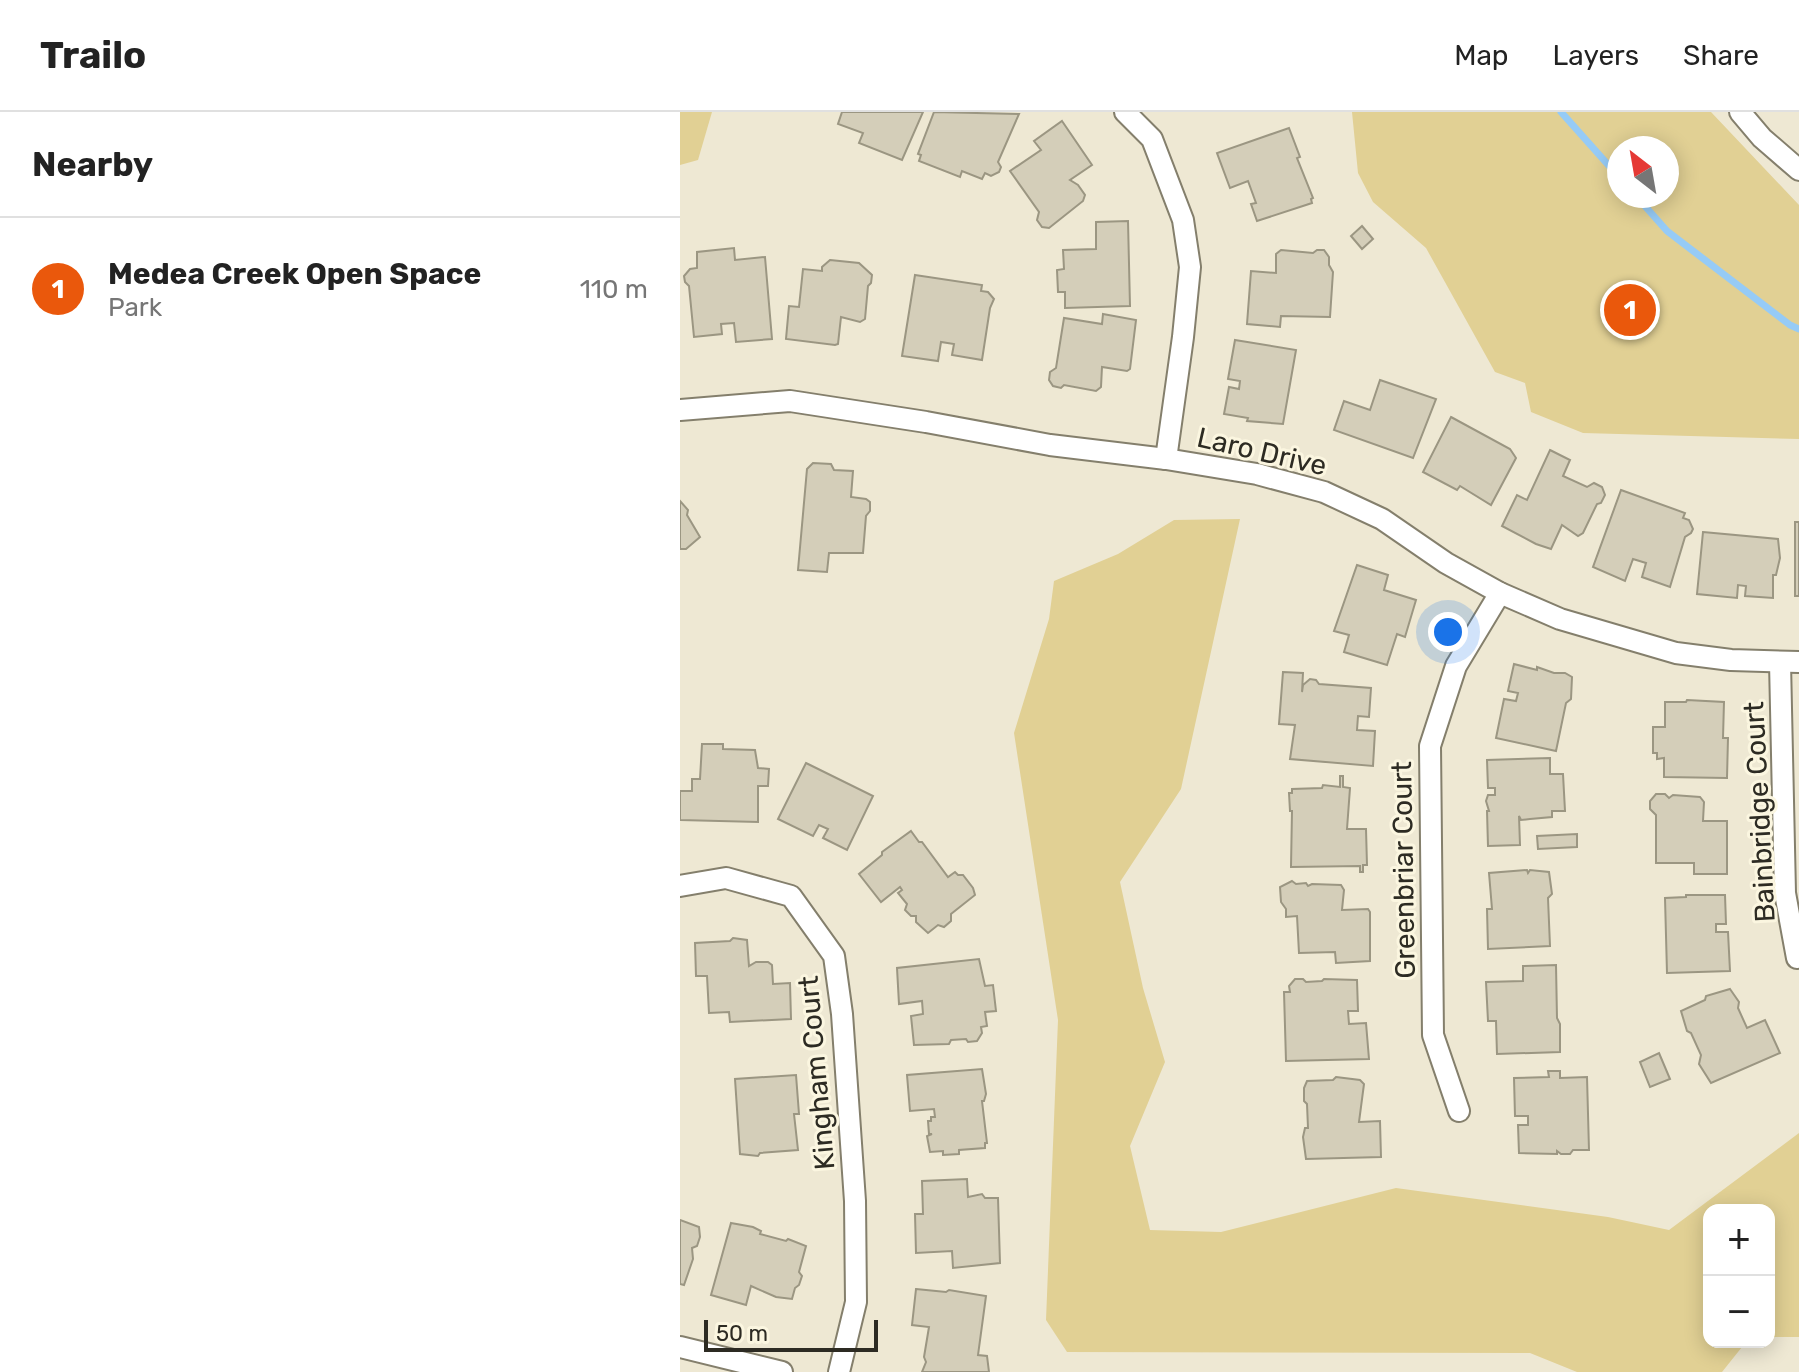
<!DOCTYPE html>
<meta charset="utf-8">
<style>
:root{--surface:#fff;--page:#f6f6f6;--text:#222;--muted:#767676;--line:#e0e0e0;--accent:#ea580c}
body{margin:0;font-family:Rubik,sans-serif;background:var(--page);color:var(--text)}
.controls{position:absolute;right:24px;bottom:24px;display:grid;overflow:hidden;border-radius:16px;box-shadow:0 4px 20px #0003}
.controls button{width:72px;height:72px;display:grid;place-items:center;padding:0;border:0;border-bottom:2px solid var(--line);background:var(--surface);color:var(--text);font:40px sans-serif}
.compass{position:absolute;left:927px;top:24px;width:72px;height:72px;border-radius:50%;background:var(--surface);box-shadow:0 4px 20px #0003;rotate:329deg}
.scale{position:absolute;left:24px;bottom:20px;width:174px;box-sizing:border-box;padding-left:8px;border:4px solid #2d2b23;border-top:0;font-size:22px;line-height:28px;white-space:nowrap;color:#2d2b23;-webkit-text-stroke:6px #fbf6e0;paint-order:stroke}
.you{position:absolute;left:768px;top:520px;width:28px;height:28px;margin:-20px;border:6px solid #fff;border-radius:50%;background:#1a73e8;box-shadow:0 0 0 12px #1a73e833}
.badge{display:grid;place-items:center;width:52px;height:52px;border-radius:50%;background:var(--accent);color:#fff;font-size:26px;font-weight:700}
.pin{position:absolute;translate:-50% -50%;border:4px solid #fff;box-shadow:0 2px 8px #0006}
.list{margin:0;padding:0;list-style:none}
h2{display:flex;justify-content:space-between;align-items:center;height:104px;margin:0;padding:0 32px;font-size:34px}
h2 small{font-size:26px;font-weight:400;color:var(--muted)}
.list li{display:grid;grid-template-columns:52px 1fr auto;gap:24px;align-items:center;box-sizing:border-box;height:144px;padding:0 32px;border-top:2px solid var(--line)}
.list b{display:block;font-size:30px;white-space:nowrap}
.list p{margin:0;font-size:26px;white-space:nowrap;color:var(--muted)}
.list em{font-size:26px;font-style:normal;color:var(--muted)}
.map{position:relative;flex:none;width:1119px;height:1260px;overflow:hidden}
header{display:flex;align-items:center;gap:48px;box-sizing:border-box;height:112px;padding:0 40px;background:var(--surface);border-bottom:2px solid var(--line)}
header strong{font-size:38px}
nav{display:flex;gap:44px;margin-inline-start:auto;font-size:28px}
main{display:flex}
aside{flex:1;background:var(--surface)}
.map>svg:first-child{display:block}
.green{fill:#e1d094;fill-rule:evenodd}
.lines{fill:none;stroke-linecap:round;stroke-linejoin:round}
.stream{stroke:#96cbf6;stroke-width:7}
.building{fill:#d4ceb9;stroke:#9b9682;stroke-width:2}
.minor-casing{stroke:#847f6c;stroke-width:24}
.minor{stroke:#fff;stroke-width:20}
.labels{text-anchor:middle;stroke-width:6;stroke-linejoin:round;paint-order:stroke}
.street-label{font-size:28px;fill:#2d2b23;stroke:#fbf6e0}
</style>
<header>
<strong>Trailo</strong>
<nav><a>Map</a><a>Layers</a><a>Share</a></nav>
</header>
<main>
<aside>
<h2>Nearby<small></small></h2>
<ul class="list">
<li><span class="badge">1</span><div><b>Medea Creek Open Space</b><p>Park</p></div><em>110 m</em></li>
</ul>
</aside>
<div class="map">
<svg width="1119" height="1260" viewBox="0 0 1119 1260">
<rect width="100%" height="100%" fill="#eee8d3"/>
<g class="green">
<polygon points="0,0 32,0 18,48 0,53"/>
<path d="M672,0H1031L1119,93V327L903,321L851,300L845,271L815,260L746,136L693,90L678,61ZM987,36V84H939V36Z"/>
<polygon points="560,407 501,677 440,770 463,876 485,950 450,1034 470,1118 541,1120 716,1076 928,1105 989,1118 1119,1021 1119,1225 1089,1225 1089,1098 1029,1098 1029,1230 1066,1230 1042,1260 897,1260 850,1241 387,1240 366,1208 378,908 334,621 369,507 374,469 438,442 494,408"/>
</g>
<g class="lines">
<g class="stream">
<polyline points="881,0 939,65"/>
<polyline points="956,84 987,119 1110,213 1119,217"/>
</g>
</g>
<g class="building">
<polygon points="162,0 243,0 222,48 179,31 183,21 158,12"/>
<polygon points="254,0 339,2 318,50 321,55 319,60 311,64 305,61 302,67 282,59 280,65 239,49 241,43 238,42"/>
<polygon points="382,9 412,53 390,68 398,73 405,83 403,89 369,116 362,115 357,108 359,100 330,59 361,38 354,29"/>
<polygon points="609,16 620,45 617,46 633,86 631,87 632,91 577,109 571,92 576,91 568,69 550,76 537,41"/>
<polygon points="448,109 450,194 385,196 385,180 378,180 377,158 384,157 383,138 416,137 416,110"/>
<polygon points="682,114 693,127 682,137 671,124"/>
<polygon points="54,136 55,148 85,145 92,227 56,230 54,211 41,212 42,222 14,225 9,174 5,170 4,164 10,157 17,156 17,140"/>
<polygon points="601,138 633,141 637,138 644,138 649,145 649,153 653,160 650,205 601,204 600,215 567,212 571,159 596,161 596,142"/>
<polygon points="150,148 179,151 192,163 191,171 188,174 185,207 180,210 161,205 158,232 155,233 106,227 109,194 119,195 123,157 142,159 142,155"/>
<polygon points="235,163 302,173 301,179 308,180 314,187 310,196 302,248 272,243 274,232 261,230 258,249 222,244"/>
<polygon points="423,202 456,208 450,257 447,259 422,255 421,275 416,279 384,273 381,276 373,274 369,268 370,260 376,256 384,206 422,212"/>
<polygon points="555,228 616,238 603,312 567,309 568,306 544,302 549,275 559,277 560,269 548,267"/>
<polygon points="700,268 756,287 733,346 654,318 664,289 690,298"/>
<polygon points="771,305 830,337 836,346 811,393 780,374 777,378 743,360"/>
<polygon points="870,338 890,348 883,364 907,375 914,371 922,375 925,383 921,391 917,392 903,421 898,424 882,413 871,437 856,432 822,414 837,383 847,388"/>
<polygon points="133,351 151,352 154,358 173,359 171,385 186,387 190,390 190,399 186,404 183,441 149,441 147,460 118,458 127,357"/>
<polygon points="941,378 1005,401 1003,406 1009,408 1013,417 1011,421 1005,425 990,475 962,465 966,451 953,447 945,469 913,455"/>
<polygon points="0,389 8,398 7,403 20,425 6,437 0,437"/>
<rect x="1115" y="410" width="4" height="74"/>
<polygon points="1023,420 1098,427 1100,446 1096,463 1093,463 1093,486 1065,484 1066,474 1058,473 1057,486 1017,482"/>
<polygon points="677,453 708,463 704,478 736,488 725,525 717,522 707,553 664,540 669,523 654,519"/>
<polygon points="834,552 857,558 857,555 874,561 885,561 892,565 891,587 886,591 876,639 816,626 824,587 836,589 838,581 828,579"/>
<polygon points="603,560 623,561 622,580 623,573 630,567 636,568 639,572 691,576 689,605 678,604 677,618 695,619 693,654 610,647 615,613 599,612"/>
<polygon points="1007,588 1044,590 1043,626 1048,626 1047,666 984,665 984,646 977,647 977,641 973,641 973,615 985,615 985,590 1006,590"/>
<polygon points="22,632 43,632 43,637 75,638 78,656 89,657 88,674 78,674 78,710 0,708 0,679 12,679 12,667 20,667"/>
<polygon points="870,646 870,662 883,662 885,699 872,699 872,705 850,707 841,708 839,704 840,733 808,734 807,699 809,699 806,689 808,683 815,683 815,676 808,676 807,648"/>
<polygon points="126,651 193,684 167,738 143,726 148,717 139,713 133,724 98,707"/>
<polygon points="660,664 663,664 663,675 670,676 667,717 686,717 687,753 683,753 683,760 680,760 680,754 611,755 612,699 610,699 609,681 612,681 612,677 642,676 643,673 660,675"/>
<polygon points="976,682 985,682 989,686 993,683 1020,685 1024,690 1023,709 1047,709 1047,762 1014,762 1014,751 976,751 976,703 970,697 970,689"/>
<polygon points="231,719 239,730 242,730 268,765 275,760 278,763 283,763 293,776 295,783 271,802 271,809 264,815 258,813 248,821 236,810 236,804 231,804 225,798 227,792 218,781 222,778 220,775 201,790 179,762 202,743 202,740"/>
<polygon points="897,722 897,735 858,737 857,724"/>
<polygon points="847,758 848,761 850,758 869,760 872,782 868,786 870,834 808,837 807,797 812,797 809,761"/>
<polygon points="612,769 616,772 626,771 628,774 632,772 661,773 664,778 662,798 688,797 690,800 690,849 656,851 655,840 619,841 617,804 606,805 606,797 601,790 600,775"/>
<polygon points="1006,783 1045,783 1046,812 1036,812 1036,820 1048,820 1050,859 987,861 985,786 1006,785"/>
<polygon points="53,826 67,828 69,854 76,850 88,850 92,853 93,872 110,871 111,907 50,910 49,900 29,901 27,864 16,864 15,831 50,829"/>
<polygon points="299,847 305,874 313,873 316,899 305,900 307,914 301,915 302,921 297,929 288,930 286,927 271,928 269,932 234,933 231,904 243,902 242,889 219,892 217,856"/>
<polygon points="876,853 877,906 880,912 880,940 817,942 816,909 808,909 806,870 843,869 843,854"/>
<polygon points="615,867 623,867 626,870 642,869 644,867 677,868 678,899 668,899 669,912 686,911 689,947 606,949 604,880 610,880 609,874"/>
<polygon points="1050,877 1059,890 1058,896 1067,916 1085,908 1100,941 1031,971 1019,952 1021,943 1011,921 1007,919 1001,899 1025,888 1026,884"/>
<polygon points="979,941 990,967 970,975 960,950"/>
<polygon points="302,957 306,982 304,989 302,989 307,1031 305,1031 305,1036 279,1038 279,1042 263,1043 263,1039 250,1040 247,1024 252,1022 249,1022 248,1009 251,1009 251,1005 255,1005 254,997 230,999 227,963"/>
<polygon points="868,959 880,959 880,966 907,965 909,1038 893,1038 890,1042 881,1042 877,1039 877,1042 839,1041 838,1013 848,1013 848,1004 835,1004 834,966 869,965"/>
<polygon points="116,963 119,1002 114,1002 118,1038 80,1041 78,1044 60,1042 55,967"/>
<polygon points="656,965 680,968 684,972 679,1010 700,1009 701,1045 626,1047 623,1025 625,1016 628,1016 627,992 624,989 624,976 627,969 653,968"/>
<polygon points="287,1067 288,1085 302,1082 305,1086 318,1086 320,1151 273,1156 272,1139 236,1141 235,1102 243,1102 242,1069"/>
<polygon points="0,1108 19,1115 20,1125 17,1134 12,1136 13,1147 4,1173 0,1172"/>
<polygon points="51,1111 73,1115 81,1119 80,1122 106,1129 108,1127 126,1134 119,1160 122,1164 119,1173 115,1176 112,1187 96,1185 71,1174 66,1193 31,1183"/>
<polygon points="236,1177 266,1180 269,1178 306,1184 298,1243 307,1244 309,1260 242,1260 246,1250 244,1245 249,1215 232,1213"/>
</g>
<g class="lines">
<defs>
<g id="minor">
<polyline points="445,0 472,27 503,108 510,155 503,225 486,347"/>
<polyline points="1060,0 1082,26 1119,58"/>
<polyline points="0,298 110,289 246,310 370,333 486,347 577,362 644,380 702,407 766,451 820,481 880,507 996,541 1051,548 1119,550"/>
<polyline points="1100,550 1105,781 1117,846"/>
<polyline points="0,774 46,766 111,784 154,844 162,902 175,1089 176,1190 159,1260"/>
<polyline points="779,999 753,923 750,634 776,554 820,481"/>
<polyline points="0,1235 102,1260"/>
</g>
</defs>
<use href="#minor" class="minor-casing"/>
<use href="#minor" class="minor"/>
</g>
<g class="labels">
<g class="street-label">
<text transform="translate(582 339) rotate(13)" y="10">Laro Drive</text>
<text transform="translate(1079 700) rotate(-93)" y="10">Bainbridge Court</text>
<text transform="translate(723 758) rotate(-91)" y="10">Greenbriar Court</text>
<text transform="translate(136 961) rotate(-95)" y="10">Kingham Court</text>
</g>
</g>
</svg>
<div class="controls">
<button>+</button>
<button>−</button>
</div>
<svg class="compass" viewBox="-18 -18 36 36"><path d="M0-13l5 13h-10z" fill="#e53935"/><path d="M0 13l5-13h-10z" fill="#767676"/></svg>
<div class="scale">50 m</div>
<div class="you"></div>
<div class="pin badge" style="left:950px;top:198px">1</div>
</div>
</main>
